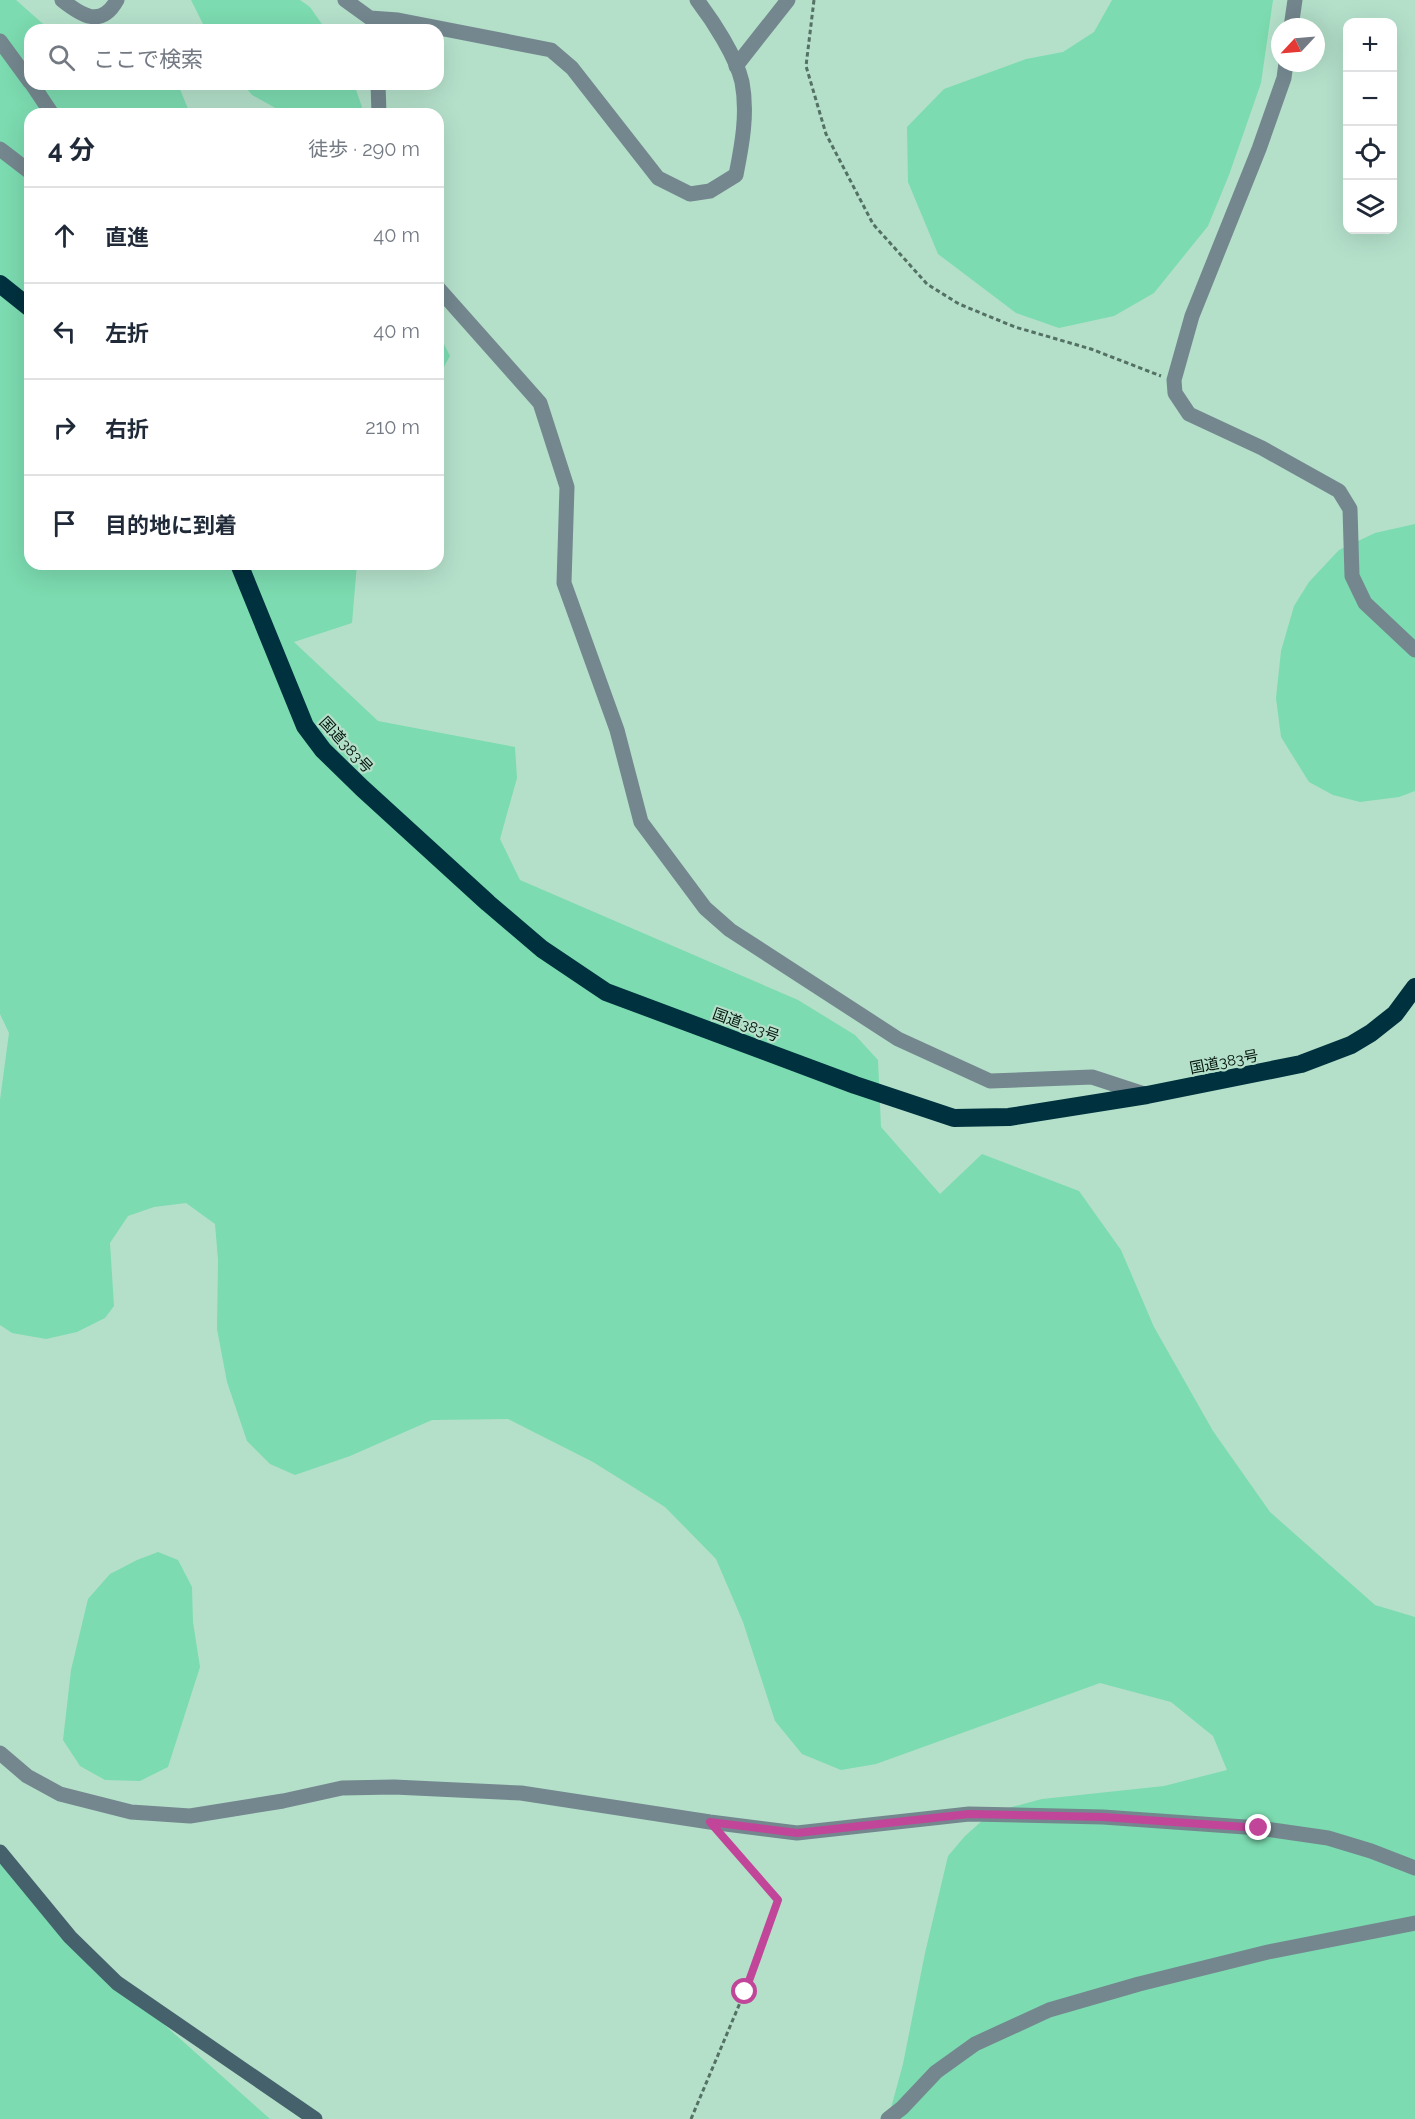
<!DOCTYPE html>
<html lang="ja">
<meta charset="utf-8">
<style>
:root{--surface:#fff;--page:#f2f2f3;--text:#1f2937;--muted:#747a83;--line:#e0e1e3}
body{margin:0;font-family:Raleway,"Noto Sans JP",sans-serif;background:var(--page);color:var(--text)}
.controls{position:absolute;right:18px;top:18px;display:grid;overflow:hidden;border-radius:12px;box-shadow:0 6px 24px #0002}
.controls button{width:54px;height:54px;display:grid;place-items:center;padding:0;border:0;border-bottom:2px solid var(--line);background:var(--surface);color:var(--text);font:30px sans-serif}
.compass{position:absolute;left:1271px;top:18px;width:54px;height:54px;border-radius:50%;background:var(--surface);box-shadow:0 6px 24px #0002;rotate:244deg}
.stop{position:absolute;width:18px;height:18px;margin:-14px;border:4px solid #c14699;border-radius:50%;background:#fff}
.stop.end{background:#c14699;border-color:#fff;box-shadow:0 2px 6px #0008}
.list{margin:0;padding:0;list-style:none}
h2{display:flex;justify-content:space-between;align-items:center;height:78px;margin:0;padding:0 24px;font-size:26px}
h2 small{font-size:20px;font-weight:400;color:var(--muted)}
.list li{display:grid;grid-template-columns:39px 1fr auto;gap:18px;align-items:center;box-sizing:border-box;height:96px;padding:0 24px;border-top:2px solid var(--line)}
.list b{display:block;font-size:22px;white-space:nowrap}
.list em{font-size:20px;font-style:normal;color:var(--muted)}
.icon{flex:none;width:33px;height:33px;fill:none;stroke:currentColor;stroke-width:2;stroke-linecap:round;stroke-linejoin:round}
.map{position:relative;flex:none;width:1415px;height:2119px;overflow:hidden}
.search{position:absolute;background:var(--surface);box-shadow:0 6px 24px #0002;left:24px;top:24px;width:420px;height:66px;display:flex;align-items:center;gap:15px;box-sizing:border-box;padding:0 21px;border-radius:18px;color:var(--muted);font-size:22px}
.panel{position:absolute;background:var(--surface);box-shadow:0 6px 24px #0002;left:24px;top:108px;width:420px;height:462px;border-radius:18px}
.map>svg:first-child{display:block}
.green{fill:#7cdbb0}
.lines{fill:none;stroke-linecap:round;stroke-linejoin:round}
.path{stroke:#547163;stroke-width:3;stroke-dasharray:4.5 3;stroke-linecap:butt}
.street{stroke:#74878e;stroke-width:15}
.secondary{stroke:#45626c;stroke-width:15}
.highway{stroke:#00313f;stroke-width:18}
.route{stroke:#c14699;stroke-width:8}
.labels{text-anchor:middle;stroke-width:4.5;stroke-linejoin:round;paint-order:stroke}
.street-label{font-size:15px;fill:#04140c;stroke:#b4e0ca}
</style>
<div class="map">
<svg width="1415" height="2119" viewBox="0 0 1415 2119">
<rect width="100%" height="100%" fill="#b4e0ca"/>
<g class="green">
<polygon points="0,0 16,0 50,30 30,30 30,84 178,84 190,114 30,114 30,564 357,564 352,623 294,642 378,721 515,747 517,778 500,839 520,880 798,1000 855,1035 878,1060 881,1127 940,1194 982,1154 1079,1191 1121,1250 1154,1327 1213,1431 1270,1512 1375,1605 1415,1617 1415,2119 888,2119 903,2064 925,1953 948,1856 965,1836 983,1820 1008,1808 1042,1799 1164,1786 1227,1770 1213,1736 1171,1702 1100,1683 876,1764 841,1770 802,1754 775,1721 743,1622 716,1559 665,1507 593,1462 508,1419 432,1420 350,1456 295,1475 270,1464 247,1441 227,1382 217,1329 218,1260 215,1224 186,1203 154,1207 128,1216 110,1243 114,1306 105,1318 77,1332 46,1339 12,1333 0,1325 0,1100 9,1033 0,1014"/>
<polygon points="191,0 300,0 310,7 326,30 206,30"/>
<polygon points="1112,0 1273,0 1261,83 1229,175 1208,226 1154,293 1114,316 1059,328 1016,313 938,254 908,182 907,127 944,89 1026,59 1063,52 1094,32"/>
<polygon points="243,84 354,84 362,107 358,114 286,114 252,95"/>
<polygon points="438,332 450,356 438,377"/>
<polygon points="1415,524 1415,791 1399,797 1360,802 1333,795 1309,782 1281,737 1276,698 1281,651 1294,606 1309,582 1339,550 1375,533"/>
<polygon points="158,1552 178,1560 192,1587 193,1622 200,1667 168,1767 140,1781 105,1780 80,1766 63,1740 71,1670 88,1599 110,1574 137,1560"/>
<polygon points="0,1847 113,1979 270,2119 0,2119"/>
</g>
<g class="lines">
<g class="path">
<polyline points="814,0 806,66 826,134 873,224 927,284 959,304 1015,327 1091,349 1161,376"/>
<polyline points="691,2119 745,1991 778,1900 725,1840"/>
</g>
<g class="street">
<path d="M62,0C81,15 101,29 117,0"/>
<path d="M345,0L370,18L398,20L551,50L572,68L658,178L690,194L710,191L736,175C742,145 748,113 742,82C736,56 713,21 697,0"/>
<polyline points="1291,27 1295,0"/>
<polyline points="0,41 30,82"/>
<polyline points="1286,63 1284,78 1259,149 1192,316 1174,380 1175,393 1189,414 1262,448 1339,491 1350,509 1352,576 1365,603 1415,650"/>
<polyline points="736,66 788,0"/>
<polyline points="32,84 52,114"/>
<polyline points="378,84 379,114"/>
<polyline points="0,149 30,172"/>
<polyline points="438,288 540,403 567,487 564,583 617,730 641,822 705,908 730,930 898,1039 990,1081 1092,1077 1147,1095"/>
<polyline points="0,1753 27,1776 60,1794 131,1812 190,1816 283,1801 342,1788 394,1787 521,1793 710,1822 797,1833 969,1814 1103,1817 1259,1828 1328,1838 1371,1851 1415,1868"/>
<polyline points="888,2119 902,2108 936,2072 975,2044 1049,2010 1139,1984 1268,1952 1415,1923"/>
</g>
<polyline class="secondary" points="0,1852 70,1937 117,1983 315,2119"/>
<g class="highway">
<polyline points="0,284 30,308"/>
<polyline points="239,564 305,726 323,750 362,788 488,903 542,949 606,992 855,1085 954,1118 1009,1117 1147,1095 1301,1064 1351,1045 1371,1033 1395,1014 1415,987"/>
</g>
</g>
<g class="lines">
<polyline class="route" points="745,1992 778,1900 710,1822 797,1833 969,1814 1103,1817 1259,1828"/>
</g>
<g class="labels">
<g class="street-label">
<text transform="translate(346 745) rotate(47)" y="5">国道383号</text>
<text transform="translate(746 1025) rotate(20)" y="5">国道383号</text>
<text transform="translate(1224 1062) rotate(-11)" y="5">国道383号</text>
</g>
</g>
</svg>
<div class="controls">
<button>+</button>
<button>−</button>
<button><svg class="icon" aria-label="locate" viewBox="0 0 24 24"><circle cx="12" cy="12" r="6"/><path d="M12 2v4M12 18v4M2 12h4M18 12h4"/></svg></button>
<button><svg class="icon" aria-label="layers" viewBox="0 0 24 24"><path d="M12 4l9 5-9 5-9-5zM3 14l9 5 9-5"/></svg></button>
</div>
<svg class="compass" viewBox="-18 -18 36 36"><path d="M0-13l5 13h-10z" fill="#e53935"/><path d="M0 13l5-13h-10z" fill="#747a83"/></svg>
<div class="stop" style="left:745px;top:1992px"></div>
<div class="stop end" style="left:1259px;top:1828px"></div>
<div class="search"><svg class="icon" aria-label="search" viewBox="0 0 24 24"><circle cx="10" cy="10" r="6"/><path d="M15 15l6 6"/></svg>ここで検索</div>
<section class="panel">
<h2>4 分<small>徒歩 · 290 m</small></h2>
<ul class="list">
<li><svg class="icon" aria-label="ahead" viewBox="0 0 24 24"><path d="M12 20V5M6 11l6-6 6 6"/></svg><div><b>直進</b></div><em>40 m</em></li>
<li><svg class="icon" aria-label="left" viewBox="0 0 24 24"><path d="M17 20v-9H6M10 6l-5 5 5 5"/></svg><div><b>左折</b></div><em>40 m</em></li>
<li><svg class="icon" aria-label="right" viewBox="0 0 24 24"><path d="M7 20v-9h11M14 6l5 5-5 5"/></svg><div><b>右折</b></div><em>210 m</em></li>
<li><svg class="icon" aria-label="arrive" viewBox="0 0 24 24"><path d="M6 21V4h12l-3 4 3 4H6"/></svg><div><b>目的地に到着</b></div></li>
</ul>
</section>
</div>
